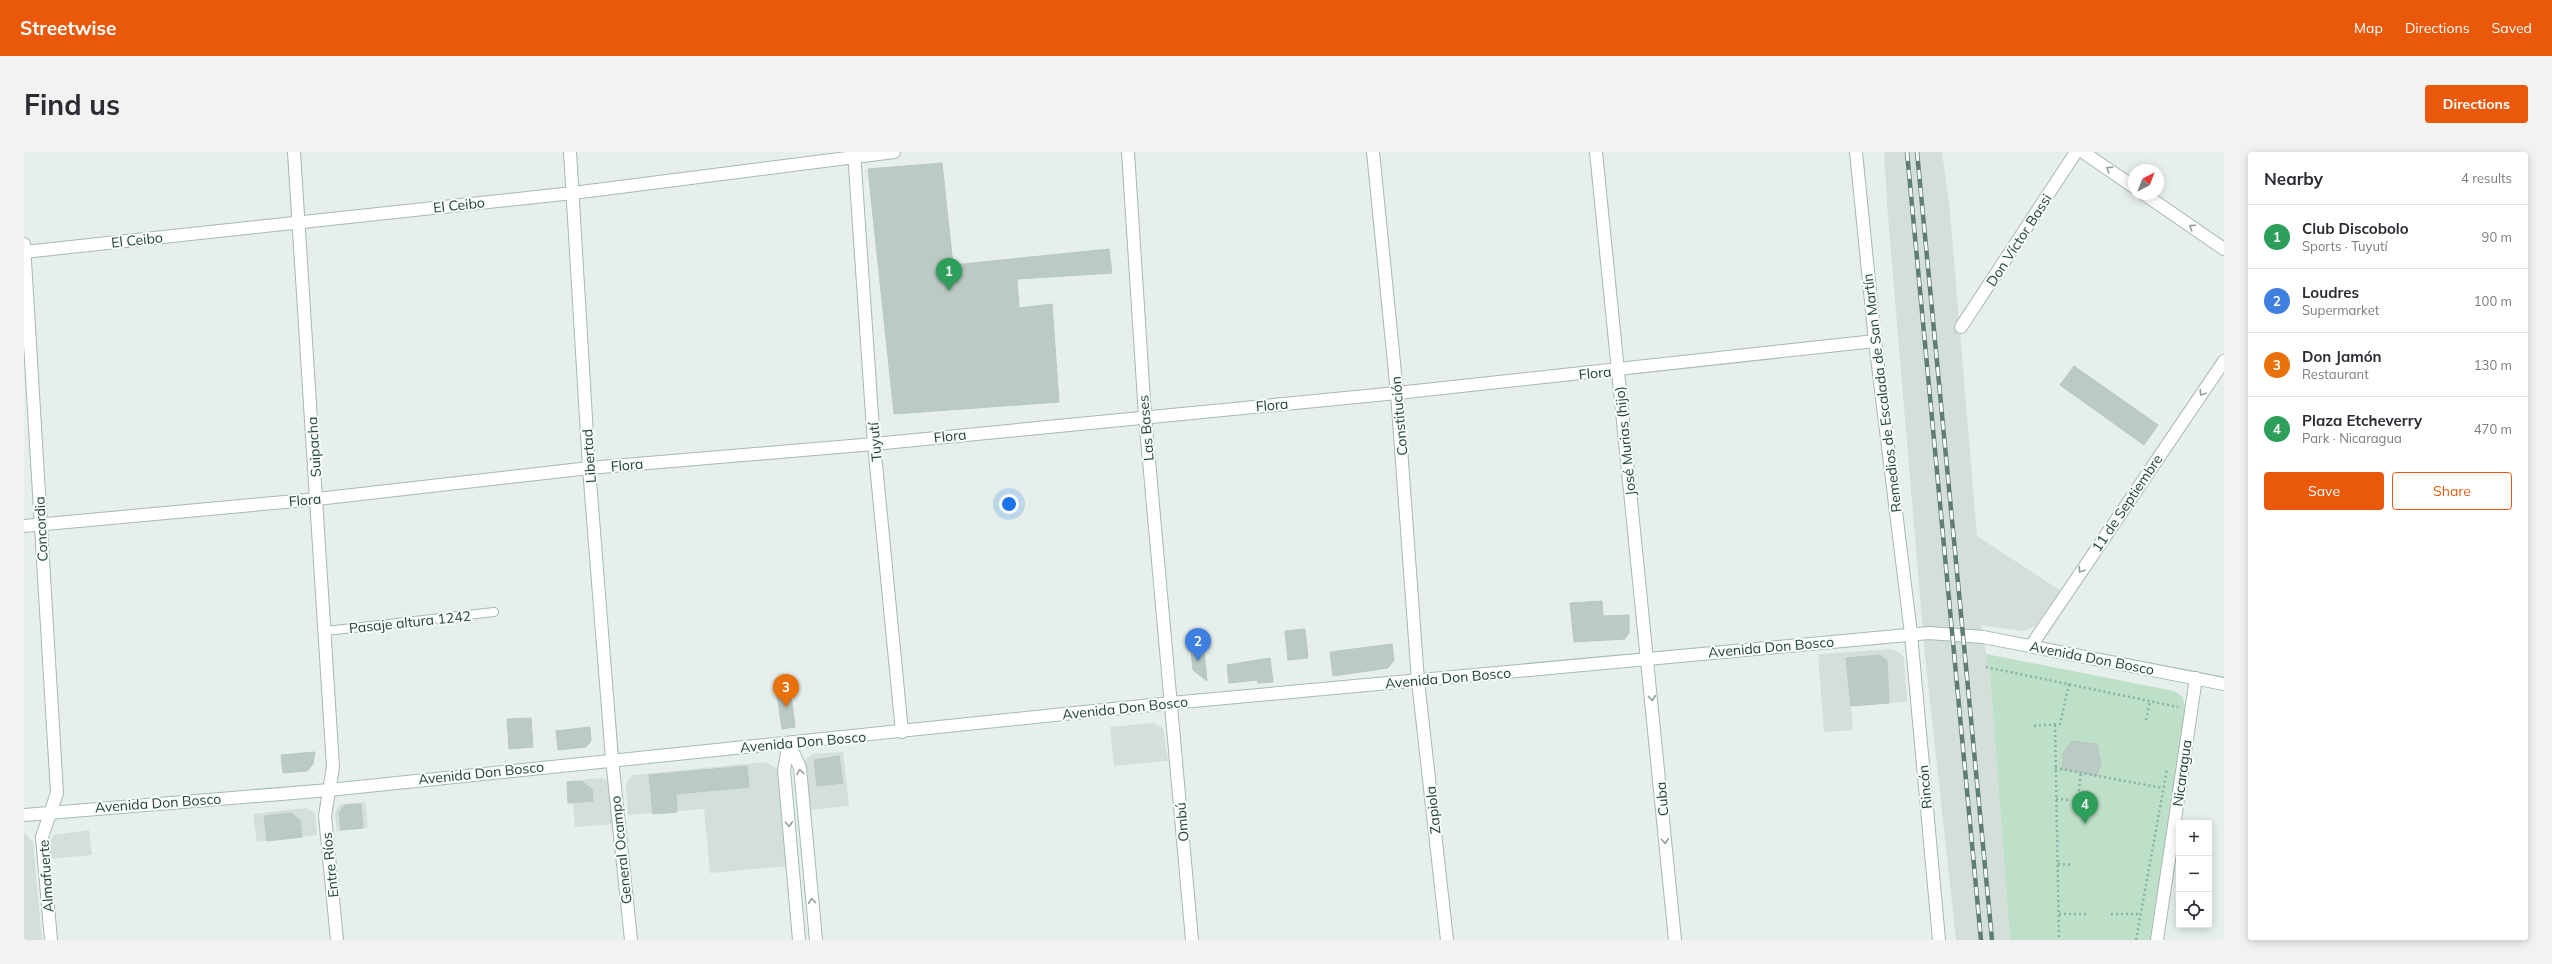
<!DOCTYPE html>
<meta charset="utf-8">
<style>
:root{--surface:#fff;--page:#f2f2f3;--text:#2b2b33;--muted:#7c7c81;--line:#e1e1e2;--accent:#ea580c}
body{margin:0;font-family:Mulish,sans-serif;background:var(--page);color:var(--text)}
.controls{position:absolute;right:12px;bottom:12px;display:grid;overflow:hidden;border-radius:4px;box-shadow:0 2px 10px #0003}
.controls button{width:36px;height:36px;display:grid;place-items:center;padding:0;border:0;border-bottom:1px solid var(--line);background:var(--surface);color:var(--text);font:20px sans-serif}
.compass{position:absolute;left:2104px;top:12px;width:36px;height:36px;border-radius:50%;background:var(--surface);box-shadow:0 2px 10px #0003;rotate:42deg}
.you{position:absolute;left:985px;top:352px;width:14px;height:14px;margin:-10px;border:3px solid #fff;border-radius:50%;background:#1a73e8;box-shadow:0 0 0 6px #1a73e833}
.badge{display:grid;place-items:center;width:26px;height:26px;border-radius:50%;background:var(--accent);color:#fff;font-size:13px;font-weight:700}
.pin{position:absolute;translate:-50% -33px;filter:drop-shadow(0 1px 2px #0008)}
.pin::after{content:'';position:absolute;top:21px;width:14px;height:12px;background:inherit;clip-path:polygon(0 0,100% 0,50% 100%)}
.list{margin:0;padding:0;list-style:none}
h2{display:flex;justify-content:space-between;align-items:center;height:52px;margin:0;padding:0 16px;font-size:17px}
h2 small{font-size:13px;font-weight:400;color:var(--muted)}
.list li{display:grid;grid-template-columns:26px 1fr auto;gap:12px;align-items:center;box-sizing:border-box;height:64px;padding:0 16px;border-top:1px solid var(--line)}
.list b{display:block;font-size:15px;white-space:nowrap}
.list p{margin:0;font-size:13px;white-space:nowrap;color:var(--muted)}
.list em{font-size:13px;font-style:normal;color:var(--muted)}
.actions{display:flex;gap:8px;padding:12px 16px}
.actions a{flex:1;padding:9px 0;border:1px solid var(--accent);border-radius:4px;text-align:center;font-size:14px;color:var(--accent)}
.actions .main{background:var(--accent);color:#fff}
.icon{flex:none;width:22px;height:22px;fill:none;stroke:currentColor;stroke-width:2;stroke-linecap:round;stroke-linejoin:round}
.map{position:relative;flex:none;width:2200px;height:788px;overflow:hidden;border-radius:4px}
header{display:flex;align-items:center;gap:24px;box-sizing:border-box;height:56px;padding:0 20px;background:var(--accent);color:#fff}
header strong{font-size:19px}
nav{display:flex;gap:22px;margin-inline-start:auto;font-size:14px}
.intro{display:flex;align-items:center;justify-content:space-between;box-sizing:border-box;height:96px;padding:0 24px}
h1{margin:0;font-size:28px}
.button{padding:10px 18px;border-radius:4px;background:var(--accent);color:#fff;font-size:14px;font-weight:700}
main{display:flex;gap:24px;padding:0 24px}
aside{flex:1;background:var(--surface);border-radius:4px;box-shadow:0 2px 10px #0003}
.map>svg:first-child{display:block}
.built{fill:#d4dfda}
.green{fill:#bfe0c8}
.building{fill:#bbcac4;stroke:#b8c9c2}
.lines{fill:none;stroke-linecap:round;stroke-linejoin:round}
.lane-casing{stroke:#a8b8b2;stroke-width:10}
.street-casing{stroke:#a8b8b2;stroke-width:14}
.secondary-casing{stroke:#a4bbb3;stroke-width:14}
.path{stroke:#86b3a5;stroke-width:2.5;stroke-dasharray:2 3;stroke-linecap:butt}
.lane{stroke:#fff;stroke-width:8}
.street{stroke:#fff;stroke-width:12}
.secondary{stroke:#fff;stroke-width:12}
.rail-casing{stroke:#5f7d75;stroke-width:4.5}
.rail{stroke:#f7fbf9;stroke-width:3;stroke-dasharray:9;stroke-linecap:butt}
.oneway{stroke:#92a09c}
.labels{text-anchor:middle;stroke-width:4;stroke-linejoin:round;paint-order:stroke}
.street-label{font-size:14px;fill:#24423a;stroke:#f7fbf9}
</style>
<header>
<strong>Streetwise</strong>
<nav><a>Map</a><a>Directions</a><a>Saved</a></nav>
</header>
<div class="intro"><h1>Find us</h1><a class="button">Directions</a></div>
<main>
<div class="map">
<svg width="2200" height="788" viewBox="0 0 2200 788">
<rect width="100%" height="100%" fill="#e6efeb"/>
<g class="built">
<polygon points="1860,0 1918,0 1926,60 1953,384 2037,439 2012,473 2006,477 1997,479 1957,473 1966,522 1986,788 1932,788 1901,504 1864,65"/>
<polygon points="1867,497 1876,501 1880,506 1883,550 1827,554 1829,578 1800,580 1794,502"/>
<polygon points="1129,571 1139,576 1144,609 1090,614 1086,575"/>
<polygon points="819,600 825,654 786,658 781,608 789,602"/>
<polygon points="741,610 752,616 756,624 765,714 686,721 680,657 604,663 602,634 604,627 609,623"/>
<polygon points="577,626 586,630 591,672 551,675 547,629"/>
<polygon points="341,650 344,676 313,679 311,662 313,657 317,652"/>
<polygon points="282,656 291,661 293,683 233,690 229,662"/>
<polygon points="65,678 68,703 27,707 25,692 30,683"/>
<polygon points="0,680 9,690 18,788 0,788"/>
</g>
<polygon class="green" points="1962,502 2150,539 2159,545 2161,556 2127,788 1986,788 1966,522"/>
<g class="building">
<polygon points="918,11 929,113 1085,97 1088,121 993,127 995,156 1028,152 1035,250 870,262 844,17"/>
<polygon points="2050,214 2134,273 2120,293 2036,233"/>
<polygon points="1578,449 1579,464 1605,463 1605,481 1601,487 1550,490 1546,451"/>
<polygon points="1281,477 1284,506 1264,508 1261,479"/>
<polygon points="1368,492 1370,508 1364,516 1309,524 1306,500"/>
<polygon points="1180,498 1183,529 1169,518 1167,499"/>
<polygon points="1856,503 1863,509 1865,551 1827,554 1822,506"/>
<polygon points="1246,506 1249,530 1234,531 1233,528 1205,531 1203,513"/>
<polygon points="766,534 771,575 758,577 752,536"/>
<polygon points="507,566 509,595 485,597 483,567"/>
<polygon points="566,575 567,589 562,595 534,598 532,579"/>
<polygon points="2048,589 2073,592 2077,611 2073,624 2038,617 2039,601"/>
<polygon points="291,600 289,612 283,619 259,621 257,603"/>
<polygon points="815,604 819,631 793,634 790,608"/>
<polygon points="723,614 725,635 652,642 653,660 629,662 625,623"/>
<polygon points="557,629 568,637 569,649 544,651 543,630"/>
<polygon points="337,652 339,676 317,678 315,661 321,653"/>
<polygon points="267,661 276,668 278,685 243,689 240,664"/>
</g>
<g class="lines">
<defs>
<polyline id="lane" points="302,479 470,460"/>
<g id="street">
<polyline points="270,0 309,615 301,664 313,788"/>
<polyline points="830,0 850,292 878,580"/>
<polyline points="1104,0 1121,264 1168,788"/>
<polyline points="1349,0 1373,241 1394,529 1423,788"/>
<polyline points="1572,0 1651,788"/>
<polyline points="1832,0 1851,189 1887,482 1915,788"/>
<polyline points="2059,0 2110,35"/>
<polyline points="2120,42 2200,97"/>
<polyline points="0,92 33,641 18,685 27,788"/>
<polyline points="0,100 549,41 870,0"/>
<polyline points="1937,175 2052,0"/>
<polyline points="0,374 293,347 565,316 850,292 1373,241 1851,189"/>
<polyline points="2007,494 2200,209"/>
<polyline points="588,607 607,788"/>
<polyline points="2133,788 2172,526"/>
</g>
<g id="secondary">
<polyline points="546,0 565,316 588,607"/>
<polyline points="765,591 776,616 792,788"/>
<polyline points="765,591 760,618 775,788"/>
<polyline points="0,663 305,638 1147,551 1905,481 1959,485 2200,532"/>
</g>
</defs>
<use href="#lane" class="lane-casing"/>
<use href="#street" class="street-casing"/>
<use href="#secondary" class="secondary-casing"/>
<g class="path">
<polyline points="1962,515 2154,555"/>
<polyline points="2122,568 2126,549"/>
<polyline points="2031,573 2035,788"/>
<polyline points="2010,574 2036,572 2045,532"/>
<polyline points="2031,616 2139,636"/>
<polyline points="2054,644 2057,621"/>
<polyline points="2032,647 2047,648"/>
<polyline points="2034,712 2049,713"/>
<polyline points="2035,762 2065,762"/>
<polyline points="2087,762 2116,762"/>
<polyline points="2112,788 2143,617"/>
</g>
<use href="#lane" class="lane"/>
<use href="#street" class="street"/>
<use href="#secondary" class="secondary"/>
<defs>
<g id="rail">
<polyline points="1883,0 1957,788"/>
<polyline points="1893,0 1968,788"/>
</g>
</defs>
<use href="#rail" class="rail-casing"/>
<use href="#rail" class="rail"/>
</g>
<defs><path id="oneway-chevron" d="M-2-3.5L2.5 0L-2 3.5" fill="none" stroke-width="1.6" stroke-linecap="round" stroke-linejoin="round"/></defs>
<g class="oneway">
<use href="#oneway-chevron" transform="translate(2085 17) rotate(-146)"/>
<use href="#oneway-chevron" transform="translate(2168 75) rotate(-146)"/>
<use href="#oneway-chevron" transform="translate(2178 241) rotate(124)"/>
<use href="#oneway-chevron" transform="translate(2057 418) rotate(124)"/>
<use href="#oneway-chevron" transform="translate(1628 546) rotate(85)"/>
<use href="#oneway-chevron" transform="translate(776 620) rotate(-99)"/>
<use href="#oneway-chevron" transform="translate(765 672) rotate(85)"/>
<use href="#oneway-chevron" transform="translate(1641 689) rotate(85)"/>
<use href="#oneway-chevron" transform="translate(788 749) rotate(-95)"/>
</g>
<g class="labels">
<g class="street-label">
<text transform="translate(435 53) rotate(-6)" y="5">El Ceibo</text>
<text transform="translate(113 88) rotate(-6)" y="5">El Ceibo</text>
<text transform="translate(1995 88) rotate(-57)" y="5">Don Víctor Bassi</text>
<text transform="translate(1571 221) rotate(-6)" y="5">Flora</text>
<text transform="translate(1858 241) rotate(-97)" y="5">Remedios de Escalada de San Martín</text>
<text transform="translate(1248 253) rotate(-5)" y="5">Flora</text>
<text transform="translate(1375 264) rotate(-95)" y="5">Constitución</text>
<text transform="translate(1122 276) rotate(-95)" y="5">Las Bases</text>
<text transform="translate(926 284) rotate(-6)" y="5">Flora</text>
<text transform="translate(1601 289) rotate(-96)" y="5">José Murias (hijo)</text>
<text transform="translate(851 290) rotate(-95)" y="5">Tuyutí</text>
<text transform="translate(290 295) rotate(-94)" y="5">Suipacha</text>
<text transform="translate(565 304) rotate(-94)" y="5">Libertad</text>
<text transform="translate(603 313) rotate(-5)" y="5">Flora</text>
<text transform="translate(281 348) rotate(-5)" y="5">Flora</text>
<text transform="translate(2103 351) rotate(-56)" y="5">11 de Septiembre</text>
<text transform="translate(17 377) rotate(-93)" y="5">Concordia</text>
<text transform="translate(386 470) rotate(-6)" y="5">Pasaje altura 1242</text>
<text transform="translate(1747 495) rotate(-5)" y="5">Avenida Don Bosco</text>
<text transform="translate(2068 506) rotate(11)" y="5">Avenida Don Bosco</text>
<text transform="translate(1424 526) rotate(-5)" y="5">Avenida Don Bosco</text>
<text transform="translate(1101 556) rotate(-6)" y="5">Avenida Don Bosco</text>
<text transform="translate(779 590) rotate(-5)" y="5">Avenida Don Bosco</text>
<text transform="translate(457 621) rotate(-6)" y="5">Avenida Don Bosco</text>
<text transform="translate(2158 621) rotate(-82)" y="5">Nicaragua</text>
<text transform="translate(1901 635) rotate(-95)" y="5">Rincón</text>
<text transform="translate(1638 647) rotate(-95)" y="5">Cuba</text>
<text transform="translate(134 651) rotate(-4)" y="5">Avenida Don Bosco</text>
<text transform="translate(1409 658) rotate(-96)" y="5">Zapiola</text>
<text transform="translate(1158 670) rotate(-95)" y="5">Ombú</text>
<text transform="translate(597 698) rotate(-96)" y="5">General Ocampo</text>
<text transform="translate(306 713) rotate(-96)" y="5">Entre Ríos</text>
<text transform="translate(22 724) rotate(-94)" y="5">Almafuerte</text>
</g>
</g>
</svg>
<div class="controls">
<button>+</button>
<button>−</button>
<button><svg class="icon" aria-label="locate" viewBox="0 0 24 24"><circle cx="12" cy="12" r="6"/><path d="M12 2v4M12 18v4M2 12h4M18 12h4"/></svg></button>
</div>
<svg class="compass" viewBox="-18 -18 36 36"><path d="M0-13l5 13h-10z" fill="#e53935"/><path d="M0 13l5-13h-10z" fill="#7c7c81"/></svg>
<div class="you"></div>
<div class="pin badge" style="left:925px;top:139px;background:#2e9e5b">1</div>
<div class="pin badge" style="left:1174px;top:509px;background:#3f7fe0">2</div>
<div class="pin badge" style="left:762px;top:555px;background:#e8710a">3</div>
<div class="pin badge" style="left:2061px;top:672px;background:#2e9e5b">4</div>
</div>
<aside>
<h2>Nearby<small>4 results</small></h2>
<ul class="list">
<li><span class="badge" style="background:#2e9e5b">1</span><div><b>Club Discobolo</b><p>Sports · Tuyutí</p></div><em>90 m</em></li>
<li><span class="badge" style="background:#3f7fe0">2</span><div><b>Loudres</b><p>Supermarket</p></div><em>100 m</em></li>
<li><span class="badge" style="background:#e8710a">3</span><div><b>Don Jamón</b><p>Restaurant</p></div><em>130 m</em></li>
<li><span class="badge" style="background:#2e9e5b">4</span><div><b>Plaza Etcheverry</b><p>Park · Nicaragua</p></div><em>470 m</em></li>
</ul>
<div class="actions"><a class="main">Save</a><a>Share</a></div>
</aside>
</main>
